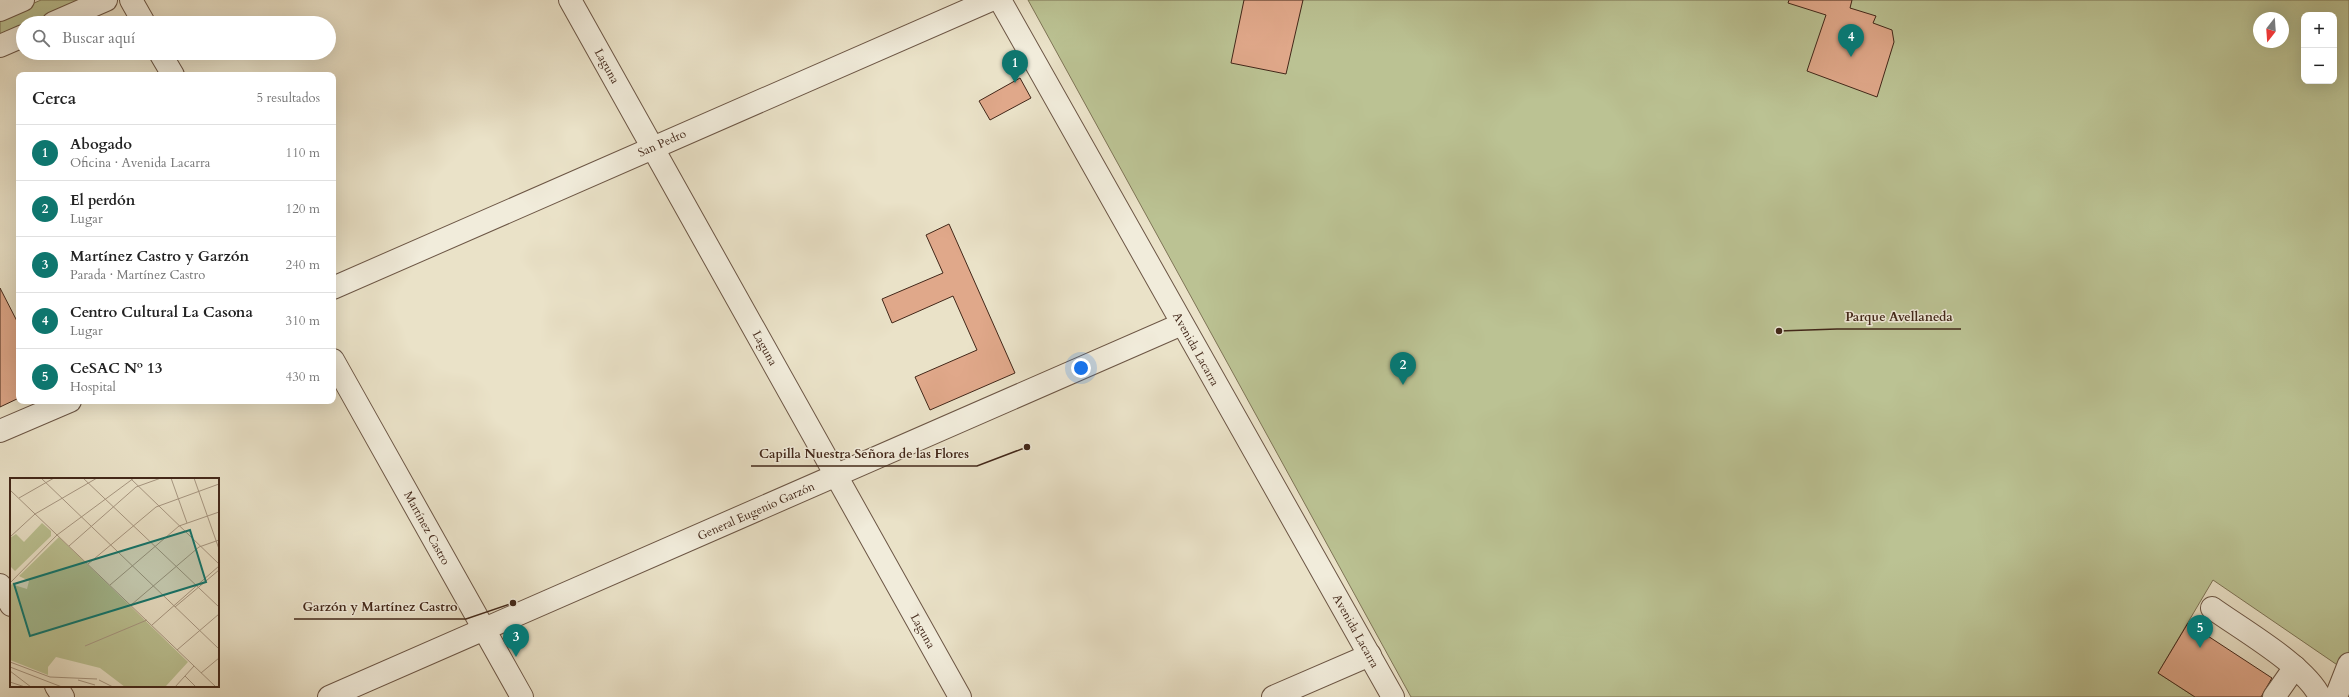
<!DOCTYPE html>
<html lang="es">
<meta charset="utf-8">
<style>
:root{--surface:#fff;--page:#f6f6f6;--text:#222;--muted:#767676;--line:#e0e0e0;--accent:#0f766e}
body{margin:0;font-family:Cardo,serif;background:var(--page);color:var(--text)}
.controls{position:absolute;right:12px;top:12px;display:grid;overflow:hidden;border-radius:8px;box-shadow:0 4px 16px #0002}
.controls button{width:36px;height:36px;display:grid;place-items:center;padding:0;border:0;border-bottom:1px solid var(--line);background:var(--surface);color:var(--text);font:20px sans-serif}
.compass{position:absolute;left:2253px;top:12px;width:36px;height:36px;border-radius:50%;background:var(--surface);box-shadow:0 4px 16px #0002;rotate:197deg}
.you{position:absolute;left:1081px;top:368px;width:14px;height:14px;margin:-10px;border:3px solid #fff;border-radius:50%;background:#1a73e8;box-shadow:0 0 0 6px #1a73e833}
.badge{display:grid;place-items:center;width:26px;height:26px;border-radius:50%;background:var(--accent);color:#fff;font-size:13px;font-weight:700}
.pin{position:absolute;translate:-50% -33px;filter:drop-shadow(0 1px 2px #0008)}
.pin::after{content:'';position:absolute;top:21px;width:14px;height:12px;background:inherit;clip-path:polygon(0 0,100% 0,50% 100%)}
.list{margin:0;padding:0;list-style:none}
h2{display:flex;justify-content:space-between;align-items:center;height:52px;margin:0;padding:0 16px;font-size:17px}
h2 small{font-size:13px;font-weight:400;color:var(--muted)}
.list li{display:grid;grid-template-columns:26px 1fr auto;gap:12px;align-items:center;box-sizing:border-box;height:56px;padding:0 16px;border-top:1px solid var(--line)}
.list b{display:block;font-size:15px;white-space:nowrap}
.list p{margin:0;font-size:13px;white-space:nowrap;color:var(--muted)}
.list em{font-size:13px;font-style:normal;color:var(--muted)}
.icon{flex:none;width:22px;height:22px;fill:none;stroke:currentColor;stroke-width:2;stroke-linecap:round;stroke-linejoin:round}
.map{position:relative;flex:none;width:2349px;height:697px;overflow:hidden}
.search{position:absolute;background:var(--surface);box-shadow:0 4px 16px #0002;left:16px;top:16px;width:320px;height:44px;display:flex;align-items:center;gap:10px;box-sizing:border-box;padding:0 14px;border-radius:22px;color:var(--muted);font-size:15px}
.panel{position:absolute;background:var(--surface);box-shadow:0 4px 16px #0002;left:16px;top:72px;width:320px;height:332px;border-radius:8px}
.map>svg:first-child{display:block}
.green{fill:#bbc293;stroke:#7e7456;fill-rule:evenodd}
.building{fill:#e0a88a;stroke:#422719}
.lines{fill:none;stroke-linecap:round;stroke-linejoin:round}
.minor-casing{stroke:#6c5645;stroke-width:24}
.minor{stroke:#f1ecdb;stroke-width:22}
.labels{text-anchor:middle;stroke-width:3;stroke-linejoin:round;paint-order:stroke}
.street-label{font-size:12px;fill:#422719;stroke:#f1ecdb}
.inset-road{fill:none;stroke:#a79782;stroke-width:1}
.view{fill:#0f766e;fill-opacity:0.15;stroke:#0f766e;stroke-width:2}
.inset-edge{fill:none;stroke:#422719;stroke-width:2}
.leader{fill:none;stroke:#422719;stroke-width:1.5}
.callout-dot{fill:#422719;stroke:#f1ecdb;stroke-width:1.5}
.callout-label{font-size:13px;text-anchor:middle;font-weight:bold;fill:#422719;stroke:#f1ecdb;stroke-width:3;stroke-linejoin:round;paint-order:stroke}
</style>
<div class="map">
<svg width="2349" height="697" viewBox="0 0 2349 697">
<rect width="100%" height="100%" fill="#eae2c8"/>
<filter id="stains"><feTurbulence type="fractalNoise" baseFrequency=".005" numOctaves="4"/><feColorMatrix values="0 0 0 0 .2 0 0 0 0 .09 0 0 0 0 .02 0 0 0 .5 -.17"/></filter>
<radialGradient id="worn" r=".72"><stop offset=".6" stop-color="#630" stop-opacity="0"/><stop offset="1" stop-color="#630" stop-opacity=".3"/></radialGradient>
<g class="green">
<polygon points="41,0 86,0 34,23 23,23 23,28 0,38 0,18"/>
<path d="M1028,0H2349V673L2213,580L2158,673L2195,697H1411ZM2304,15H2334V81H2304ZM2259,18H2283V42H2259Z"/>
</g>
<g class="building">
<polygon points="1244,0 1303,0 1286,74 1231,63"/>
<polygon points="1789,0 1852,0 1850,8 1876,16 1873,23 1892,30 1894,42 1877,97 1807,71 1826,15 1788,3"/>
<polygon points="1020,78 1031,98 990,120 979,101"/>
<polygon points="949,224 1015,373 930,410 915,377 977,350 953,296 892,323 882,299 943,273 926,235"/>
<polygon points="0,288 19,325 19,398 0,407"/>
<polygon points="2188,623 2272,678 2261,697 2195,697 2158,673"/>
</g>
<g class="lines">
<defs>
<g id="minor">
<polyline points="131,0 144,23"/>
<polyline points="570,0 960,697"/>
<polyline points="1000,0 1393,697"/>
<polyline points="0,10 23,0"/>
<polyline points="53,23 106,0"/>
<polyline points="0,46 23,36"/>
<polyline points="160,53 173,75"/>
<polyline points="333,288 991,0"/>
<polyline points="333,360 522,697"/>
<polyline points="0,431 70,401"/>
<polyline points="0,585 11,605"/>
<path d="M2212,608C2241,629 2306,666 2320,697"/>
<polyline points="56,686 63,697"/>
<polyline points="329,697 1182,324"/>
<polyline points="1273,697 1370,655"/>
<polyline points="2274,697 2295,667"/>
<polyline points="2336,697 2349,664"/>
</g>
</defs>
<use href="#minor" class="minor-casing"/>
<use href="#minor" class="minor"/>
</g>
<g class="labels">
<g class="street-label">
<text transform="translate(607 66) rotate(61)" y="4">Laguna</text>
<text transform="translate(662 143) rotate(-24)" y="4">San Pedro</text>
<text transform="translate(765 348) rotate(61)" y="4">Laguna</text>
<text transform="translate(1196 349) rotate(61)" y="4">Avenida Lacarra</text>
<text transform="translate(756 511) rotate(-24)" y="4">General Eugenio Garzón</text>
<text transform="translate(427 528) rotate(61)" y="4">Martínez Castro</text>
<text transform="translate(923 631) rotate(61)" y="4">Laguna</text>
<text transform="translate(1356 631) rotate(61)" y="4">Avenida Lacarra</text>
</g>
</g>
<g transform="translate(10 478)">
<rect width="209" height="209" fill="#eae2c8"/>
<path d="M32,45L41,53V58L5,93L0,88V60L6,56L14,64ZM49,59L178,184L156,208L115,209L90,190L46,179L38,189V197L0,182V108L4,104V107L17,111L19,103L9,98Z" fill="#bbc293"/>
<path class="inset-road" d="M31,0L209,171M73,0L209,129M120,0L209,86M161,0L177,45M184,0L209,71M0,12L206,209M9,20L44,0M0,59L25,36L87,0M59,68L126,9L151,0M78,86L146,29L209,6M0,105L47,57L124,0M100,107L169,48L209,34M121,127L189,69L209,62M165,129L209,92M142,147L209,88M75,168L137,142M167,172L209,136M0,184L40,199L87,201M0,189L52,209M0,193L21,209M191,195L209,180M175,198L186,209M68,202L85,207M89,202L103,209M0,204L15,209M165,209L184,188"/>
<path class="view" d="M180,52L196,104L20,158L4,106Z"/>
<rect width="209" height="209" class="inset-edge"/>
</g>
<path class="leader" d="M1779 331L1837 329H1961M1027 447L977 466H751M513 603L466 619H294"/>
<g class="callout-dot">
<circle cx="1779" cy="331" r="4"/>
<circle cx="1027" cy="447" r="4"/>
<circle cx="513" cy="603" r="4"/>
</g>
<g class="callout-label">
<text x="1899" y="321">Parque Avellaneda</text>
<text x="864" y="458">Capilla Nuestra Señora de las Flores</text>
<text x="380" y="611">Garzón y Martínez Castro</text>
</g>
<rect width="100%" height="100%" filter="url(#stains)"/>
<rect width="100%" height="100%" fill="url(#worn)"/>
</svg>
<div class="controls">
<button>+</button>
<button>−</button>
</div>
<svg class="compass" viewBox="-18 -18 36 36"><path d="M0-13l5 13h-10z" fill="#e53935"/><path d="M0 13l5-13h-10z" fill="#767676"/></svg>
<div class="you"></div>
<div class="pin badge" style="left:1015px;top:83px">1</div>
<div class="pin badge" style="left:1403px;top:385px">2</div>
<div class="pin badge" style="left:516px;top:657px">3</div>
<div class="pin badge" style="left:1851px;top:57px">4</div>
<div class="pin badge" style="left:2200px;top:648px">5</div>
<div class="search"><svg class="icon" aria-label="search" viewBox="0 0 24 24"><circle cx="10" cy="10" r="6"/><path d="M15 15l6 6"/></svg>Buscar aquí</div>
<section class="panel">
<h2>Cerca<small>5 resultados</small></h2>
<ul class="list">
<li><span class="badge">1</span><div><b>Abogado</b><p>Oficina · Avenida Lacarra</p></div><em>110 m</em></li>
<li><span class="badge">2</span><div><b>El perdón</b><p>Lugar</p></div><em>120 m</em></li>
<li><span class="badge">3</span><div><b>Martínez Castro y Garzón</b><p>Parada · Martínez Castro</p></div><em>240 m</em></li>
<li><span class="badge">4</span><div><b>Centro Cultural La Casona</b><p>Lugar</p></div><em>310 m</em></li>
<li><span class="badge">5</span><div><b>CeSAC Nº 13</b><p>Hospital</p></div><em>430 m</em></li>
</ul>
</section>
</div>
